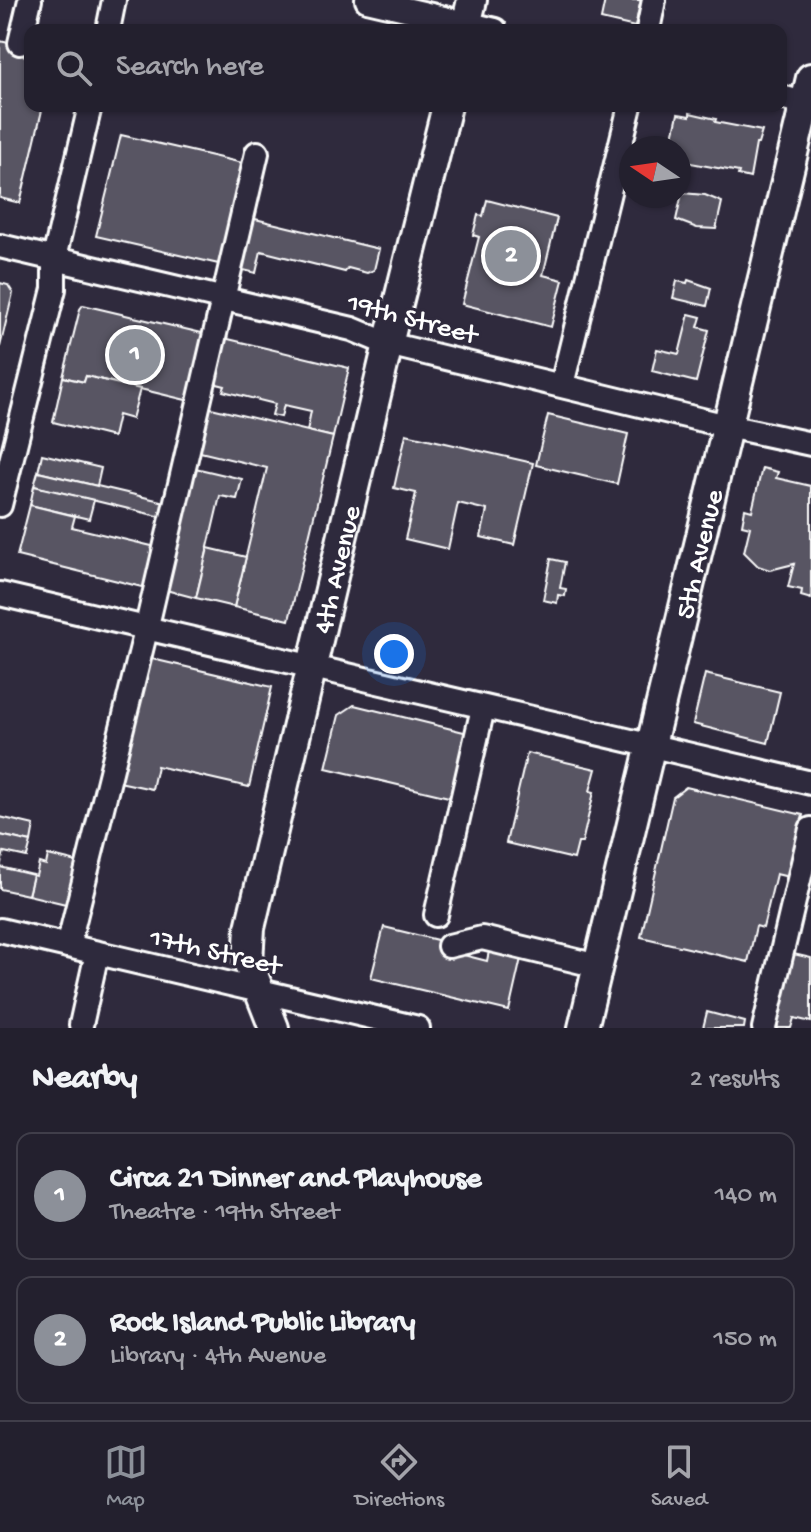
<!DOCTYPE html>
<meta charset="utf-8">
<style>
:root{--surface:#23202e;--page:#2b2836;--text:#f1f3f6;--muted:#a3a3aa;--line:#403e4a;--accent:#8c9099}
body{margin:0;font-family:"Gochi Hand",sans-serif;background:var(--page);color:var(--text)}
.compass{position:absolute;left:619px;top:136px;width:72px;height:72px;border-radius:50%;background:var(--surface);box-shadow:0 2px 6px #0004;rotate:283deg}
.you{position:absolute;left:394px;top:654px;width:28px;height:28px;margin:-20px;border:6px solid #fff;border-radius:50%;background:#1a73e8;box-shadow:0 0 0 12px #1a73e833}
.badge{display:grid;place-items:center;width:52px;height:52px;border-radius:50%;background:var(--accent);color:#fff;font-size:26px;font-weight:700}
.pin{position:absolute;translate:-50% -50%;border:4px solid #fff;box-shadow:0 2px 8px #0006}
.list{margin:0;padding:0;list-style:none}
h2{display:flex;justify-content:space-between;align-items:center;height:104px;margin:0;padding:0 32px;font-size:34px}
h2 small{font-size:26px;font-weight:400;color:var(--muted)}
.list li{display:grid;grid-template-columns:52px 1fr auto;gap:24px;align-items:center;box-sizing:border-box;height:128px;margin:0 16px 16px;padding:0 16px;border:2px solid var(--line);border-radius:16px}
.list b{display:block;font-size:30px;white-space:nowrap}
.list p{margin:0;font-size:26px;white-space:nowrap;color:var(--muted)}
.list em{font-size:26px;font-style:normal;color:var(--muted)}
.icon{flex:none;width:44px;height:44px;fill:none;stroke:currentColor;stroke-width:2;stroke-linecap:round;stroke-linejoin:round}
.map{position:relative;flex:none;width:811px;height:1028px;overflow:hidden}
.search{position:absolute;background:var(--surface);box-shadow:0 2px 6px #0004;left:24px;right:24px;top:24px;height:88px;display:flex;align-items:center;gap:20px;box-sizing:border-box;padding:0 28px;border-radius:16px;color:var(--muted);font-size:30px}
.sheet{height:392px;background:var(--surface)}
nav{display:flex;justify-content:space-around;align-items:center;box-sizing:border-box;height:112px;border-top:2px solid var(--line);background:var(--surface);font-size:22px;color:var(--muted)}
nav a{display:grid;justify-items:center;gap:4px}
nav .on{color:var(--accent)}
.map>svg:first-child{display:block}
.building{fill:#595564;stroke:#fff;stroke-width:2}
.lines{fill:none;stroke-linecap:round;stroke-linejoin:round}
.minor-casing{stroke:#fff;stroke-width:28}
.major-casing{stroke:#fff;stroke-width:34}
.minor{stroke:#2f2a3d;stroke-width:22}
.major{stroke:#2f2a3d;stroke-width:28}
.labels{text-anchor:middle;stroke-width:6;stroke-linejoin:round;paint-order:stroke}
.street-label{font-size:28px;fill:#fff;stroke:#2f2a3d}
</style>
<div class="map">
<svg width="811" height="1028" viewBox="0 0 811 1028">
<rect width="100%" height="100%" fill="#2f2a3d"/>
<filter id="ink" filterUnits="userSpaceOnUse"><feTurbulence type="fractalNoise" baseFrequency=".0125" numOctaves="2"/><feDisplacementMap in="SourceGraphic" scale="16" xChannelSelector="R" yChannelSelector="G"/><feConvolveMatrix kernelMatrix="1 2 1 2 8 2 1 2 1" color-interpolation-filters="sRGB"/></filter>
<g filter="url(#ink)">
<g class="building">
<polygon points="605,0 641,0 635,27 601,19"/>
<polygon points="0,41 30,48 30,106 43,106 20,203 0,198"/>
<polygon points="690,113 716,119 715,122 762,131 758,144 756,144 750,178 738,175 739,172 680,161 683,149 676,148 672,141 678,114 690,116"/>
<polygon points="121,135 247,164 223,265 96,236"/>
<polygon points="682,193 705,195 722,202 716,229 697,228 676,220"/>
<polygon points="487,200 557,218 543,275 563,280 551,327 462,304 479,237 473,235 478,215 483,216"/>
<polygon points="251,218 379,249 374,270 367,273 348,268 345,272 261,251 256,273 239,269"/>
<polygon points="688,280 711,288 707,306 673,298 677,281 687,283"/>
<polygon points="0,283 8,285 13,293 0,347"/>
<polygon points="83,305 206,334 190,401 86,376 84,382 63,377 80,309"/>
<polygon points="689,314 701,317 698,327 709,330 696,382 652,371 657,349 679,354"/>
<polygon points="224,338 349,368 333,437 307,431 311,411 284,405 281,417 272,415 275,404 223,391 225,386 213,383"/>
<polygon points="86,376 140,389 132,419 118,415 113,437 53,422 63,377 84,382"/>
<polygon points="207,407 333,437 289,620 234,607 267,468 196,451"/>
<polygon points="548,415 628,434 617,484 536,465"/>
<polygon points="406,434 533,463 514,545 481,537 487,510 458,503 448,549 405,539 416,493 394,488"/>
<polygon points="42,454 101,468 97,486 38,472"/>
<polygon points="191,467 242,479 237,499 220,496 196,598 162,589"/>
<polygon points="762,468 778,472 776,478 811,486 811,599 801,596 802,590 788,587 794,564 770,570 758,566 744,552 750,527 742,525 745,509 752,511"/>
<polygon points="38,472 165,502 162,517 34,486"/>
<polygon points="34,486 94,500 89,519 30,505"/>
<polygon points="30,505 75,516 72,527 156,547 146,588 17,556"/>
<polygon points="208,548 246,557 234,607 196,598"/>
<polygon points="551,559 565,562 560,588 566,589 565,596 558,595 557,603 543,600"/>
<polygon points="148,658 272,687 249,787 157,766 152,789 119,782"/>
<polygon points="705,674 780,692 768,743 693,724"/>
<polygon points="354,705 468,733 453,798 326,768 339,715"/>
<polygon points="527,753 596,769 590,791 594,792 582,843 578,843 574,859 506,843"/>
<polygon points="686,787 803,815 789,877 776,874 763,928 756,926 748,962 641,937 673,797"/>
<polygon points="0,817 34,825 31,842 0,835"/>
<polygon points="0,835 31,842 27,857 4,852 0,867"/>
<polygon points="48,855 81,863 70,905 28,895 33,875 36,876 39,863 46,865"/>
<polygon points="0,867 33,875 28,895 0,889"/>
<polygon points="384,927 437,940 448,951 487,961 490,946 522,954 509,1011 371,978"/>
<polygon points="789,953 811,958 811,1022 794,1018 791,1028 771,1028"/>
<polygon points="707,1012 745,1022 744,1028 703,1028"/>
</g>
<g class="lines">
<defs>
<g id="minor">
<polyline points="367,0 495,30"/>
<polyline points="108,30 114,0"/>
<polyline points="648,30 654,0"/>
<polyline points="20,43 30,0"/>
<polyline points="781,97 811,105"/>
<polyline points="0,246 352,329 388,344 727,426 811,444"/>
<polyline points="562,385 630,106"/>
<polyline points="0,505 54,289 54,258 90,106"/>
<polyline points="0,594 811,783"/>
<polyline points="436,915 483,708"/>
<polyline points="0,930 418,1028"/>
<polyline points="68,946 146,630 257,153"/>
<polyline points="449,946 482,938 598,966"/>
<polyline points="81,1025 97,953"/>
<polyline points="764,1028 811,829"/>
</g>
<g id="major">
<polyline points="465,30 472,0"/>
<path id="s1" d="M274,1028L248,962L250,928L388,344L447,106"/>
<path id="s2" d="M583,1028L811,78"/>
</g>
</defs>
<use href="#minor" class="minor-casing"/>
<use href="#major" class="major-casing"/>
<use href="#minor" class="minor"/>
<use href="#major" class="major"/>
</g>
</g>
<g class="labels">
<g class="street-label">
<text transform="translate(413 316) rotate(15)" y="10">19th Street</text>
<text dy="10" stroke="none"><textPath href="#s2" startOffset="488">5th Avenue</textPath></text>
<text dy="10" stroke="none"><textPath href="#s1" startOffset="474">4th Avenue</textPath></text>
<text transform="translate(216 949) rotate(13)" y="10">17th Street</text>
</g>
</g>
</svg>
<svg class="compass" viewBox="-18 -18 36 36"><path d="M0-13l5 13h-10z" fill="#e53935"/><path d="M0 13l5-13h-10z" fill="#a3a3aa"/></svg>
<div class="you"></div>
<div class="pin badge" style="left:135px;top:355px">1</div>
<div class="pin badge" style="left:511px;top:256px">2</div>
<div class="search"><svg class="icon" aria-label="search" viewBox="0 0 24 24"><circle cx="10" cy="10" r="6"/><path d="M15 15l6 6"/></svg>Search here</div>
</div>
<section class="sheet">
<h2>Nearby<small>2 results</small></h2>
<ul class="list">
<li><span class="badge">1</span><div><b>Circa 21 Dinner and Playhouse</b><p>Theatre · 19th Street</p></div><em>140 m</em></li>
<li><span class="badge">2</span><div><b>Rock Island Public Library</b><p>Library · 4th Avenue</p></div><em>150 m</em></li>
</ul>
</section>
<nav>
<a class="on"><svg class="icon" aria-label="map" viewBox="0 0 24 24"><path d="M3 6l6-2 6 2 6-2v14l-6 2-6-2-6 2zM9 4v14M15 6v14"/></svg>Map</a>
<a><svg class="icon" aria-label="directions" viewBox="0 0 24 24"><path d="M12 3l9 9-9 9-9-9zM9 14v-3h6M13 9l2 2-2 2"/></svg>Directions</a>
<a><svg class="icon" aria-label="saved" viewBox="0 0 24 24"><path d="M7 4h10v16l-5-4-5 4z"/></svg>Saved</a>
</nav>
